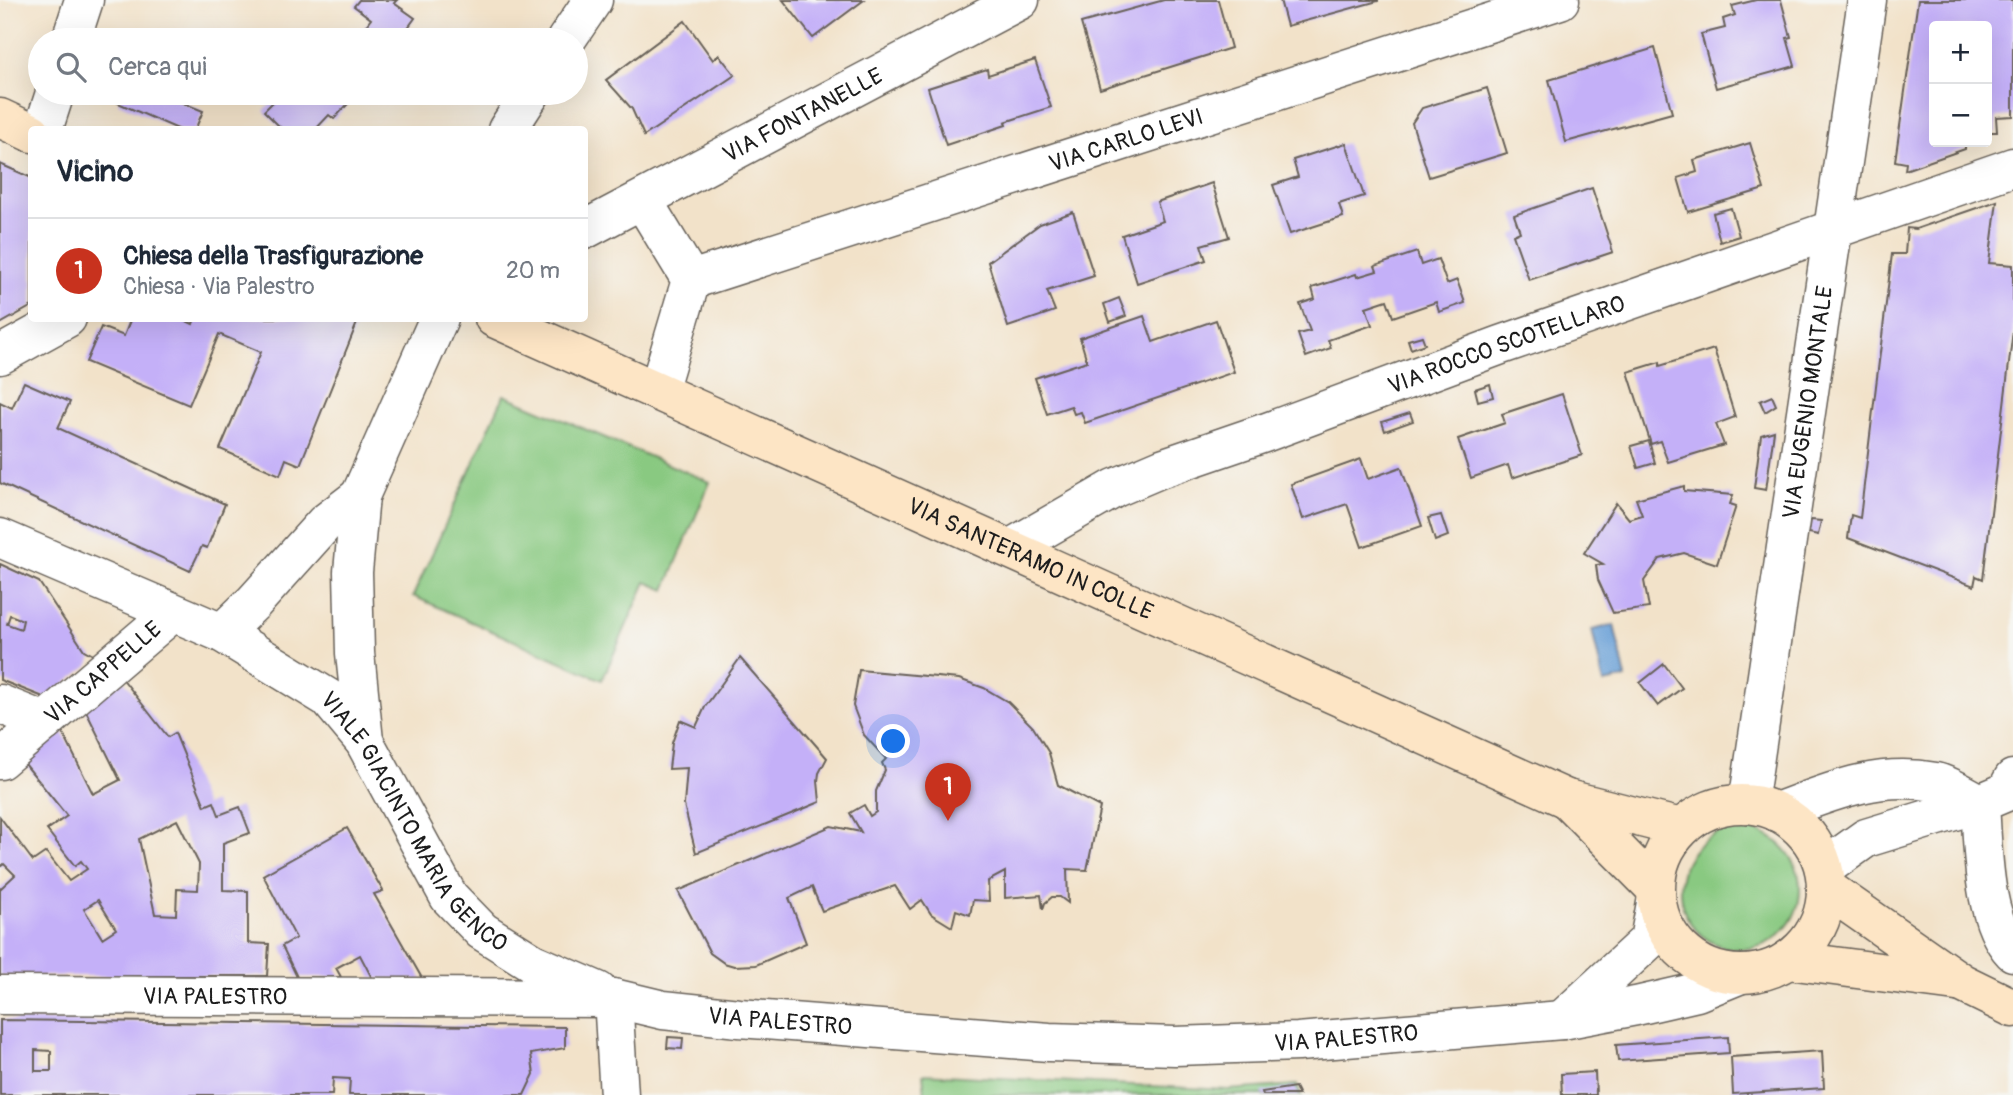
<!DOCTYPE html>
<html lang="it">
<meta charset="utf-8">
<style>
:root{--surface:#fff;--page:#f2f2f3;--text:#1f2937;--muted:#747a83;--line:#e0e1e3;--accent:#c8321e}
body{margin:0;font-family:Pangolin,sans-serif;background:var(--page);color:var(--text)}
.controls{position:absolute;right:21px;top:21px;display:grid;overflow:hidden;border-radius:7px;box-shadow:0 7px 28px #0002}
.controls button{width:63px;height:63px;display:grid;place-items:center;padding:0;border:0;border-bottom:2px solid var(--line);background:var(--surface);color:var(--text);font:35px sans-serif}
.you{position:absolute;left:894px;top:742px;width:24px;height:24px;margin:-18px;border:5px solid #fff;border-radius:50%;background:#1a73e8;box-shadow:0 0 0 10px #1a73e833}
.badge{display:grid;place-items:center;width:46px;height:46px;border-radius:50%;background:var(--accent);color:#fff;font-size:23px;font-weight:700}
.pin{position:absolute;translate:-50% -58px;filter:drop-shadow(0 2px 4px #0008)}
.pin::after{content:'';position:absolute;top:37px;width:24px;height:21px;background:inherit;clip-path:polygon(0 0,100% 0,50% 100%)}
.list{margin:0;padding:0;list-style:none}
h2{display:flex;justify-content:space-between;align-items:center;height:91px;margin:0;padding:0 28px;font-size:30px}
h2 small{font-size:23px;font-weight:400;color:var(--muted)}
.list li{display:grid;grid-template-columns:46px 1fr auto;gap:21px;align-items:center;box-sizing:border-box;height:105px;padding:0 28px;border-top:2px solid var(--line)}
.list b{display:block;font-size:26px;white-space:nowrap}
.list p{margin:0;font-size:23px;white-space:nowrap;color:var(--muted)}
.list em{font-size:23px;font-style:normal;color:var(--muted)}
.icon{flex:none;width:38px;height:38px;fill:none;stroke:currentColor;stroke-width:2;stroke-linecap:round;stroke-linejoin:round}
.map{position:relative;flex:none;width:2013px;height:1095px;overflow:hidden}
.search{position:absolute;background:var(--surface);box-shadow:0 7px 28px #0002;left:28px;top:28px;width:560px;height:77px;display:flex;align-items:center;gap:18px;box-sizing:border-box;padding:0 24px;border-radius:38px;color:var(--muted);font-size:26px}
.panel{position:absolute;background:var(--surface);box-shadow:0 7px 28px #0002;left:28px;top:126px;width:560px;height:196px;border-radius:7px}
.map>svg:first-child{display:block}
.green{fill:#89c981;stroke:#52724e;stroke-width:2}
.water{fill:#6aa0d7;stroke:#435e7a;stroke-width:2}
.building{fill:#c4b0f8;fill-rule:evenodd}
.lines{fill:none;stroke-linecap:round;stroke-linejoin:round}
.minor-casing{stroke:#676159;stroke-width:41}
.tertiary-casing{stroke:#676159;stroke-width:41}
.secondary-casing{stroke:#676159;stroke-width:41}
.minor{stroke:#fff;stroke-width:38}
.tertiary{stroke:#fff;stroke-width:38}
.secondary{stroke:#fde5c5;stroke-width:38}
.labels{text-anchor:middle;stroke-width:5;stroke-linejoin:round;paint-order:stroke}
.street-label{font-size:23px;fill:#1c1c1c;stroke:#f6f6f2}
</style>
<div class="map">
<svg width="2013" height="1095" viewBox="0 0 2013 1095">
<rect width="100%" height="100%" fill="#f6f6f2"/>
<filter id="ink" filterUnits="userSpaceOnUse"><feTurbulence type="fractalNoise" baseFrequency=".0143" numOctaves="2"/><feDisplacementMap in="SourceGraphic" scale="14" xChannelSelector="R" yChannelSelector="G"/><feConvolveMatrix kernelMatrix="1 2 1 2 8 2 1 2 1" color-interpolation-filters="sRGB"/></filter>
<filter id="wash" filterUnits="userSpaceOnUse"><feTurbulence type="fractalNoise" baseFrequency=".00686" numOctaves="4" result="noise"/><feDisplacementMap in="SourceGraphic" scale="28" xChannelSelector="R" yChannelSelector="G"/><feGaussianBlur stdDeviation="1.57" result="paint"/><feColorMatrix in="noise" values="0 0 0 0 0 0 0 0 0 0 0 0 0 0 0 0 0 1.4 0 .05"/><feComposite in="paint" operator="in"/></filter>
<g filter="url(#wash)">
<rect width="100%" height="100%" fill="#f2e2c9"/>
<g class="green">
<polygon points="504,395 710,482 665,590 646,582 602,680 413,596"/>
<circle cx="1740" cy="889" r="60"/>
<polygon points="923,1074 1228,1090 1297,1085 1301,1095 925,1095"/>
</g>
<polygon class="water" points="1614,625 1626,678 1604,683 1592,630"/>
<g id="blocks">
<g class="building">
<polygon points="359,0 397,0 394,3 415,18 399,40 355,40 371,19 354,6"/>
<polygon points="783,0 864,0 813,38"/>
<polygon points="1164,0 1218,0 1231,48 1100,89 1081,23"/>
<polygon points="1280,0 1378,0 1378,1 1287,26"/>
<polygon points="1756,0 1781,0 1791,37 1787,38 1795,66 1716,88 1701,34 1725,28 1723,19 1735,15 1732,6"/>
<polygon points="1918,0 2013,0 2013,116 1996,117 1997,132 1989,132 1990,140 1987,141 1987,26 1934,26 1934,142 1965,142 1965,149 1905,170 1906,163 1895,161"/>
<polygon points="685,21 713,60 719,55 735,75 644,136 632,109 606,80"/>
<polygon points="1655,48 1672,113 1566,142 1549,80"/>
<polygon points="1035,60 1051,107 1005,122 1006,125 946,145 928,88 987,69 988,75"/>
<polygon points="1487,88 1507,153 1429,177 1412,123 1422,108"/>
<polygon points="122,93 159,93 203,111 195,130 180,130 118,103"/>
<polygon points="282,93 358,93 334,119 329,115 315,130 283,130 264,111"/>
<polygon points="1346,143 1364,196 1339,204 1343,217 1290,234 1273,185 1298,177 1293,160"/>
<polygon points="1750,143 1764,189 1688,212 1678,178 1697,172 1694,160"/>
<polygon points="0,164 32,178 32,306 0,324"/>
<polygon points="1212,183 1229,237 1201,245 1206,260 1137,283 1122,235 1163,221 1157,202"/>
<polygon points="1592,188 1613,252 1529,280 1513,235 1520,232 1514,215"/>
<polygon points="1997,201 1989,263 2013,265 2013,330 1983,579 1976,576 1974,586 1848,538 1851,515 1860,518 1892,254 1905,254 1907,228 1916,229"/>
<polygon points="1731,208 1739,236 1720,242 1713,213"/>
<polygon points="1073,212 1094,276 1047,291 1055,311 1008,327 988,262 1040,224"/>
<polygon points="1417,252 1421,265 1438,259 1447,284 1457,280 1465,303 1439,312 1436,302 1393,317 1387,300 1366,307 1372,325 1328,340 1331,348 1306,357 1298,334 1310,331 1300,304 1315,299 1312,288 1356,274 1357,277 1377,271 1375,266"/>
<polygon points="1119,298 1126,316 1110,322 1104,304"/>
<polygon points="1144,316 1153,342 1216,320 1234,372 1085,423 1081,412 1074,414 1071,406 1047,414 1035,378 1087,361 1080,338"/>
<polygon points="131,318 180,318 193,324 195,318 359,318 300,465 286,459 280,475 220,449 261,352 219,334 189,405 86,362 101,327 124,336"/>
<polygon points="1422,336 1425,344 1411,349 1408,340"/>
<polygon points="1714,349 1735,417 1716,424 1724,445 1668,462 1660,441 1651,444 1628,372 1660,362 1660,366"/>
<polygon points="24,382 70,402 58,428 225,504 207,548 202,546 190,571 0,483 0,402 12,408"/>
<polygon points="1490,384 1493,397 1478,401 1475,389"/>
<polygon points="1562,394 1582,455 1512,478 1508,465 1471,478 1458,439 1505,423 1502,414"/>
<polygon points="1772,396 1776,405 1765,412 1760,401"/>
<polygon points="1410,413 1413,421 1385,431 1382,422"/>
<polygon points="1774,431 1766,490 1754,488 1761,435"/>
<polygon points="1649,441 1655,463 1638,468 1631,446"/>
<polygon points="1361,459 1368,479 1401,467 1422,526 1362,547 1347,504 1303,519 1291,484"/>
<polygon points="1684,486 1684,491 1733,495 1730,504 1736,506 1717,564 1684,553 1660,559 1644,581 1649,608 1613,613 1598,580 1596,565 1603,564 1584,553 1616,503 1629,519 1642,515 1636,499"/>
<polygon points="1441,515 1448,536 1435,541 1428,518"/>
<polygon points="1811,520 1821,521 1818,535 1809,533"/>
<path d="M0,564L39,582L84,650L93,655L88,666L46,698L0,680ZM10,615L23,620L21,629L7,624Z"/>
<polygon points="740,658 827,758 819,773 818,781 820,802 696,853 684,805 687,768 669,769 672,743 680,720 696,727 705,707"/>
<polygon points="1664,664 1682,688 1658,706 1640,683"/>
<polygon points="859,670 959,679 984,688 1008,702 1033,727 1049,753 1058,785 1100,807 1087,870 1067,869 1068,903 1060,897 1052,897 1045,903 1043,909 1041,895 1005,898 1005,872 988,881 989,901 973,900 970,915 956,910 952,927 931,914 922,900 910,909 895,886 822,911 812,887 789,898 806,943 756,965 734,966 724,963 710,953 678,891 831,826 861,832 850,813 864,805 870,816 876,812 876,791 885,770 882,763 886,759 864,735 853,706"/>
<path d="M122,678L168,737L175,733L205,806L214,802L219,815L240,807L250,833L223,843V890L248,891V943L269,944L267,976H0V889L15,875L4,864L0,867V817L33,861L46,852L69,881L87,869L81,861L75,866L47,830L67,816L25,764L62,731L93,794L120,780L85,709ZM177,820L199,864L198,890L177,889L176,915L155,914L139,839ZM98,900L116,929L102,938L84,909Z"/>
<polygon points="347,828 383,891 374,894 423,980 372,978 360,955 336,968 341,977 297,977 282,946 296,938 263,875"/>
<path d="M0,1020L565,1027V1048L531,1054L534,1074L524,1095H349L350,1079L333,1078L332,1095H0ZM35,1050L51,1051V1071H35Z"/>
<polygon points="668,1037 683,1038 682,1049 667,1048"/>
<polygon points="1728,1037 1729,1053 1618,1061 1616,1045"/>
<polygon points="1822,1051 1824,1088 1733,1094 1731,1057"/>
<polygon points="1595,1072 1596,1095 1562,1095 1561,1074"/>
<polygon points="1295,1087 1299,1095 1263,1095 1262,1092"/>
</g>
</g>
</g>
<g filter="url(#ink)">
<use href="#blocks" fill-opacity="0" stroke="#676159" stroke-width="2"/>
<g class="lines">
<defs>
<g id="minor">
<polyline points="566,40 593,0"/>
<polyline points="507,130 531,93"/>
<polyline points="643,201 691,280 658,391"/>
<path id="s1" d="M584,230L1020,0"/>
<path id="s2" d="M691,280L1560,0"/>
<polyline points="0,355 67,318"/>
<path id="s3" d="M0,538L222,633L328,698L364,741L449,897L482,931L533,963L598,991"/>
<path id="s4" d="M1011,548L1115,488L1162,468L1267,432L1501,345L2013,167"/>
<polyline points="222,633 254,602 325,523 360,496"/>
<polyline points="0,704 45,722"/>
<polyline points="364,741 355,653 353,572 360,496 439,318"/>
<path id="s5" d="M0,760L172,613"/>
<path d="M2013,779L2006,792L1980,803C1983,847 1982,919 2013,952"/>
<path id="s6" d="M1748,804L1867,0"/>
<path d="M1777,812C1830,792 1877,771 1935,782C1950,785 1966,796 1980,803L1866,838L1824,868"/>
<path id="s7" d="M0,995L613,998L663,1010L739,1018L1049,1042L1175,1046L1298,1042L1562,1020L1636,1006L1697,992L1741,974"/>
<polyline points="613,998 619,1095"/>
<polyline points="1562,1020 1649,940 1656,903"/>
</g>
<g id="tertiary">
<polyline points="71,40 84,0"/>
<polyline points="43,130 55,93"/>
</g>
<g id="secondary">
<polyline points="0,118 32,133"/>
<path id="s8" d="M494,318L1567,799L1681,828"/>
<polyline points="1567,799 1655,888"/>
<circle cx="1741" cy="889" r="85"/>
<polyline points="1826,888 1962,983 2013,1008"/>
<polyline points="1788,960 1956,982"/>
</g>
</defs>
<use href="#minor" class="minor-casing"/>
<use href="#tertiary" class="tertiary-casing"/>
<use href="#secondary" class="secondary-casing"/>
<use href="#minor" class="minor"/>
<use href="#tertiary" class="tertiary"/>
<use href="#secondary" class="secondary"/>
</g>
</g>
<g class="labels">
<g class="street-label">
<text dy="8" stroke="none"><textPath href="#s1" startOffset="247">VIA FONTANELLE</textPath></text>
<text dy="8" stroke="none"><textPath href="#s2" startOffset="457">VIA CARLO LEVI</textPath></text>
<text dy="8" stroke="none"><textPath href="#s4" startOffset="537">VIA ROCCO SCOTELLARO</textPath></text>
<text dy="8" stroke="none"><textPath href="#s6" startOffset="406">VIA EUGENIO MONTALE</textPath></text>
<text dy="8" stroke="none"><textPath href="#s8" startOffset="588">VIA SANTERAMO IN COLLE</textPath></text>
<text dy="8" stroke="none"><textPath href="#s5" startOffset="135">VIA CAPPELLE</textPath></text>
<text dy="8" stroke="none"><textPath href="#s3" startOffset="518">VIALE GIACINTO MARIA GENCO</textPath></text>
<text dy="8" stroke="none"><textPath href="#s7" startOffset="215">VIA PALESTRO</textPath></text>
<text dy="8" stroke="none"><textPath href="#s7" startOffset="782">VIA PALESTRO</textPath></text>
<text dy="8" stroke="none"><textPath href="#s7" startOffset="1349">VIA PALESTRO</textPath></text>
</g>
</g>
</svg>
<div class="controls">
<button>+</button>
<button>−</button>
</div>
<div class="you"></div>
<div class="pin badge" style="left:948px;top:821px">1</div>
<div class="search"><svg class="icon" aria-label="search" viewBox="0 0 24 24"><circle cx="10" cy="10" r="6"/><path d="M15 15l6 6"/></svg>Cerca qui</div>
<section class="panel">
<h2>Vicino<small></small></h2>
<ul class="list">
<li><span class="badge">1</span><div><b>Chiesa della Trasfigurazione</b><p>Chiesa · Via Palestro</p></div><em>20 m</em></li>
</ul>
</section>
</div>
